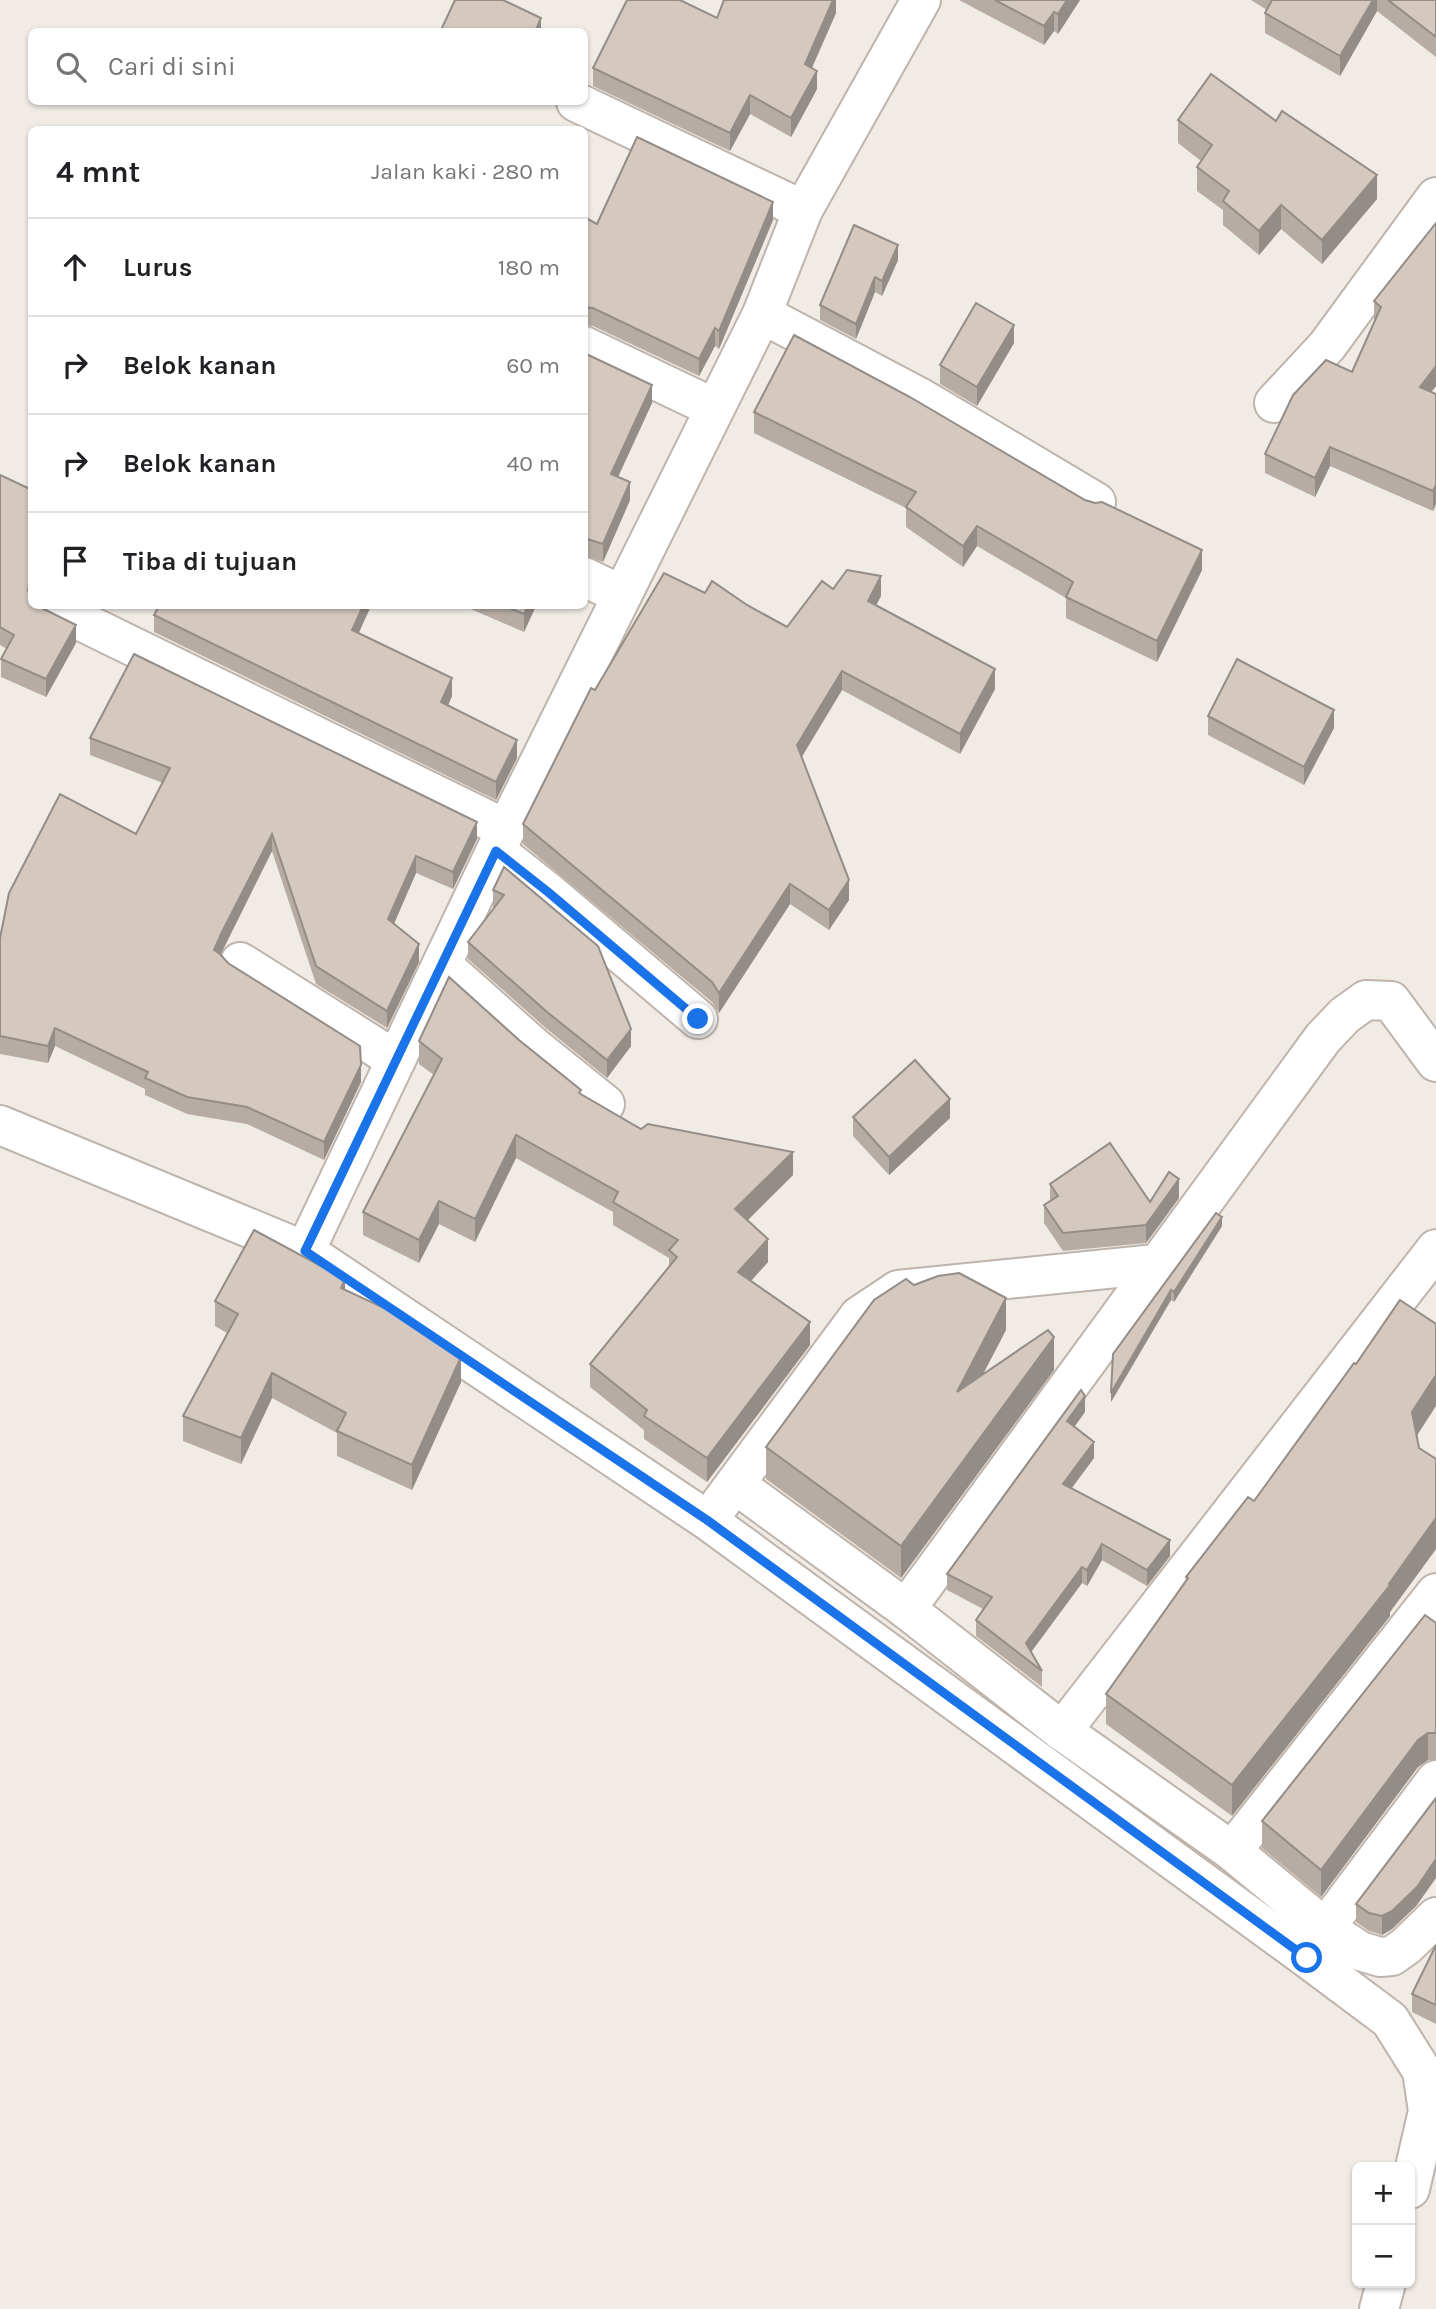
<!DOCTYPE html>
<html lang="id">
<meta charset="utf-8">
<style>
:root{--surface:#fff;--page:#f6f6f6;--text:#202124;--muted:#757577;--line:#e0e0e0}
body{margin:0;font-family:Karla,sans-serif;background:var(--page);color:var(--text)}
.controls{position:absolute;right:21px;bottom:21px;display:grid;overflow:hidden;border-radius:10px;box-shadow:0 2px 5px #0004}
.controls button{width:63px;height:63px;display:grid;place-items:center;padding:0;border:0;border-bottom:2px solid var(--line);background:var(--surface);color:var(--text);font:35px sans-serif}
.stop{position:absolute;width:21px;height:21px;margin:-16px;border:5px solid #1a73e8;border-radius:50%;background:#fff}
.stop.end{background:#1a73e8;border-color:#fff;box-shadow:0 2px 7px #0008}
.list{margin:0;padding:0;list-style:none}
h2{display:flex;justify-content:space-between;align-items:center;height:91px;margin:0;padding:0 28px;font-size:30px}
h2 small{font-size:23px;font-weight:400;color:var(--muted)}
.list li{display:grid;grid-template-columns:46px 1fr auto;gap:21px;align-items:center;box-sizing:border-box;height:98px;padding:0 28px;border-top:2px solid var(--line)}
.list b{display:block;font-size:26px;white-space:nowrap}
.list em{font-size:23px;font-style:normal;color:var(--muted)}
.icon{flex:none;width:38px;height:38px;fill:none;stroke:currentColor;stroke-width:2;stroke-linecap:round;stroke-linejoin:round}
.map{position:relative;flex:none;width:1436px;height:2309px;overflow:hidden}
.search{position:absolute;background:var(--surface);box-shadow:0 2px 5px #0004;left:28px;top:28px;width:560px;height:77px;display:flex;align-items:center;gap:18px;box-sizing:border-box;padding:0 24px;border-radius:10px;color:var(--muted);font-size:26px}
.panel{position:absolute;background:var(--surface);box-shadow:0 2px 5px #0004;left:28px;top:126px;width:560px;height:483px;border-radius:10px}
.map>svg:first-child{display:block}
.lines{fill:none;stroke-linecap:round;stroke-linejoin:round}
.minor-casing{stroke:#beb4ac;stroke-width:42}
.minor{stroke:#fff;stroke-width:38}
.wall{fill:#b6aca4}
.shaded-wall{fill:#948c86}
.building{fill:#d4c8bf;stroke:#948c86;stroke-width:2}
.route{stroke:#1a73e8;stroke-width:9}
</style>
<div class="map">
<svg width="1436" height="2309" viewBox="0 0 1436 2309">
<rect width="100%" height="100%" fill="#f1ebe5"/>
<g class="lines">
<defs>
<g id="minor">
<polyline points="576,102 803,210"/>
<polyline points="762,314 921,398 1096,502"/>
<polyline points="584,346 714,408"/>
<polyline points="1274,403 1327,346 1436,197"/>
<polyline points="584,577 622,595"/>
<polyline points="50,606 506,829"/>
<polyline points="496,851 548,892 698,1019"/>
<polyline points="240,962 396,1060"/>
<polyline points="442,965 533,1046 605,1104"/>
<polyline points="0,1125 305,1251 707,1520 1307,1958 1390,2020 1422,2071 1428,2111 1410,2189"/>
<polyline points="305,1251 506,829 762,314 803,210 921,0"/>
<polyline points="735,1484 906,1609 1062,1731 1232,1851 1325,1928 1360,1951 1380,1957 1392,1956 1406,1946 1436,1917"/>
<polyline points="720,1504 859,1316 898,1290 1156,1264"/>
<polyline points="906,1609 1323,1038 1345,1015 1366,1000 1391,1001 1436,1062"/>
<polyline points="1062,1731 1436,1249"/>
<polyline points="1232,1851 1436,1593"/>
<polyline points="1325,1928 1436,1780"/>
<polyline points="1379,2309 1386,2283"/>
</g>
</defs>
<use href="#minor" class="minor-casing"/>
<use href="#minor" class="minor"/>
</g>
<g class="wall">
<polygon points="836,0 836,13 812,68 817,89 791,137 750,114 730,151 593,86 593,68 717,18"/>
<polygon points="959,0 1080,0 1058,34 1054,31 1044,45"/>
<polygon points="1251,0 1436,0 1436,57 1377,11 1340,76 1265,33 1265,13 1267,10"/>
<polygon points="1178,120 1377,199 1322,264 1281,229 1259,255 1223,225 1223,210 1197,191 1197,167 1201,161 1178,143"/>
<polygon points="584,217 597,224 773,220 719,349 715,346 699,376 593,326 584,325"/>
<polygon points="1436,223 1436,386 1431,392 1436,394 1433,511 1330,466 1315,497 1265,473 1265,454 1352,372 1375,321 1374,320 1374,301"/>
<polygon points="898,260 882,296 875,292 856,339 820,320 820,305"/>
<polygon points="1014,343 977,406 940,384 940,365"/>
<polygon points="584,353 652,403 618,477 630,500 603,562 584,556"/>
<polygon points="754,412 1202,570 1157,662 1066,618 1066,598 977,546 963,567 906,527 906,508 754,433"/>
<polygon points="0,475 32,595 31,596 32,606 76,643 46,697 1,677 1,659 7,649 0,645"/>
<polygon points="833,589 881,596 876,605 995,689 960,754 842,690 801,757 849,900 829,930 790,904 719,1013 712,1002 523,844 523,824 595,690 705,593 747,605 787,627"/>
<polygon points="464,606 536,606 524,632"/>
<polygon points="154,615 358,634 452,696 448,706 517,758 496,800 154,632"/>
<polygon points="1208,716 1334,728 1304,785 1208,735"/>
<polygon points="90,738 477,839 453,889 416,873 394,924 419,962 387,1028 316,984 272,851 220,954 228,963 361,1082 324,1160 247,1124 187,1114 145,1095 145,1089 55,1046 48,1063 0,1054 0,938 136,834 163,783 90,755"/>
<polygon points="504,867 631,1046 607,1078 547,1029 468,959 468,942 494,908 493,907 493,890"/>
<polygon points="419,1041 581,1094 641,1129 793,1175 747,1220 768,1262 751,1281 810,1345 707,1482 644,1439 644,1430 590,1387 590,1364 669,1268 669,1258 613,1225 613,1212 516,1158 475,1242 439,1224 419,1263 363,1235 363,1212 434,1075 419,1064"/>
<polygon points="853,1117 950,1118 889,1175 853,1136"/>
<polygon points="1050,1184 1150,1202 1179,1198 1146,1243 1063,1251 1044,1223 1044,1205 1050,1201"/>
<polygon points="1222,1226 1174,1302 1171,1300 1111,1402 1113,1354"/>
<polygon points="914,1285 1006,1330 983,1374 1054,1370 901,1578 766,1479 766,1447"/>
<polygon points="345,1290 461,1382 412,1490 337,1456 337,1433 272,1398 241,1464 183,1441 183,1416 227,1333 215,1326 215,1301"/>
<polygon points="1356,1364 1417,1435 1419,1448 1436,1459 1436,1549 1390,1612 1390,1616 1232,1816 1106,1724 1106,1694 1186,1582 1186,1577 1254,1501"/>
<polygon points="1085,1412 1074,1427 1094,1458 1071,1488 1170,1556 1147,1586 1102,1560 1087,1586 1082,1583 1031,1652 1042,1671 1042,1687 976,1636 976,1620 983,1609 947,1590 947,1574"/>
<polygon points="1436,1623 1436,1760 1428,1760 1418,1767 1321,1897 1262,1848 1262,1821"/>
<polygon points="1356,1904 1417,1905 1392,1929 1382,1935 1369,1931 1356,1922"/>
<polygon points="1436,1945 1436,2024 1412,2012 1412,1994"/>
</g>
<g class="shaded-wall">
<polygon points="833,0 836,0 836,13 805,83 805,64"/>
<polygon points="1067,0 1080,0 1058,34 1058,14"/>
<polygon points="1373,0 1377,0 1377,11 1340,76 1340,56"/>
<polygon points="1054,12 1054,31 1044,45 1044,26"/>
<polygon points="541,18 541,32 535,32"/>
<polygon points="817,71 817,89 791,137 791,118"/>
<polygon points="750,95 750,114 730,151 730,133"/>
<polygon points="1377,175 1377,199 1322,264 1322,240"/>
<polygon points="773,202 773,220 719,349 719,331"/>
<polygon points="1281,205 1281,229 1259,255 1259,231"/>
<polygon points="898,245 898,260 882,296 882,281"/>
<polygon points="875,277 875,292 856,339 856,324"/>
<polygon points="1014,325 1014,343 977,406 977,387"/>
<polygon points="715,328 715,346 699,376 699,359"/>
<polygon points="1436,366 1436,386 1420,406 1420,387"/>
<polygon points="652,385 652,403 611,492 611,474"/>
<polygon points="1330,447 1330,466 1315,497 1315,478"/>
<polygon points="630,482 630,500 603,562 603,544"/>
<polygon points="1436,485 1436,504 1433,511 1433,491"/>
<polygon points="977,526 977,546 963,567 963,546"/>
<polygon points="1202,550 1202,570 1157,662 1157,641"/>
<polygon points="881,576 881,596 868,621 868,601"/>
<polygon points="32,577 32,595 31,596 28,590"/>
<polygon points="363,606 371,606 352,648 352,630"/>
<polygon points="528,606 536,606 524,632 524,614"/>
<polygon points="76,625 76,643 46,697 46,679"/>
<polygon points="995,669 995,689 960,754 960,734"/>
<polygon points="842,671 842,690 797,765 797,745"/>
<polygon points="452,678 452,696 441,720 441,702"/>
<polygon points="1334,710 1334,728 1304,785 1304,767"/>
<polygon points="517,740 517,758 496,800 496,782"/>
<polygon points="477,822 477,839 453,889 453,872"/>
<polygon points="272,834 272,851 214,968 214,950"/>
<polygon points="416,856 416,873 388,937 388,919"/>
<polygon points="849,880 849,900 829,930 829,910"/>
<polygon points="790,884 790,904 719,1013 719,993"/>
<polygon points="419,944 419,962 387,1028 387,1011"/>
<polygon points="55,1028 55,1046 48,1063 48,1046"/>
<polygon points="631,1029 631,1046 607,1078 607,1060"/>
<polygon points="361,1065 361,1082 324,1160 324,1142"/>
<polygon points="950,1099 950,1118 889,1175 889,1157"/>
<polygon points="516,1135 516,1158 475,1242 475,1219"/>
<polygon points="793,1152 793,1175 735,1233 735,1209"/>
<polygon points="1179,1179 1179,1198 1146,1243 1146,1225"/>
<polygon points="439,1201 439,1224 419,1263 419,1240"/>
<polygon points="1222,1217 1222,1226 1174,1302 1174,1292"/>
<polygon points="768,1239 768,1262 738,1295 738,1272"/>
<polygon points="345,1279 345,1305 341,1288"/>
<polygon points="1171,1290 1171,1300 1111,1402 1111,1393"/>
<polygon points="1006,1298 1006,1330 957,1424 957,1392"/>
<polygon points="810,1322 810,1345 707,1482 707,1458"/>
<polygon points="1054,1337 1054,1370 901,1578 901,1546"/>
<polygon points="461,1357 461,1382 412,1490 412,1465"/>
<polygon points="272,1373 272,1398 241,1464 241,1438"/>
<polygon points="1436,1375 1436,1406 1412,1443 1412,1412"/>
<polygon points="1085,1396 1085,1412 1067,1437 1067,1421"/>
<polygon points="1094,1442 1094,1458 1063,1500 1063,1484"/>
<polygon points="1436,1518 1436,1549 1390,1612 1390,1616 1232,1816 1232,1785 1389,1584"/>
<polygon points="1170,1540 1170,1556 1147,1586 1147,1570"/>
<polygon points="1102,1544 1102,1560 1087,1586 1087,1570"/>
<polygon points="1082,1567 1082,1583 1026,1659 1026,1643"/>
<polygon points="1428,1733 1428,1760 1418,1767 1321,1897 1321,1870 1418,1740"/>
<polygon points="1436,1859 1436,1878 1417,1905 1392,1929 1382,1935 1382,1916"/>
</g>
<g class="building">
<polygon points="455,0 503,0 541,18 535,32 440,32"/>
<polygon points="627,0 680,0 717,18 724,0 833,0 805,64 817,71 791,118 750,95 730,133 593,68"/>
<polygon points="995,0 1067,0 1058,14 1054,12 1044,26"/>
<polygon points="1272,0 1373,0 1340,56 1265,13"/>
<polygon points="1388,0 1436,0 1436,37"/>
<polygon points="1211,74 1276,121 1282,111 1377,175 1322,240 1281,205 1259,231 1223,201 1229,191 1197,167 1212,145 1178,120"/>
<polygon points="637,137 773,202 719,331 715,328 699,359 593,308 584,307 584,217 597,224"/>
<polygon points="1436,223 1436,366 1420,387 1436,394 1436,485 1433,491 1330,447 1315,478 1265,454 1293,395 1326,360 1352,372 1381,307 1374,301"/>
<polygon points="854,225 898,245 882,281 875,277 856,324 820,305"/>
<polygon points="976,303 1014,325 977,387 940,365"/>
<polygon points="794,335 910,397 1085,500 1095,503 1102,502 1202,550 1157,641 1066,597 1073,582 977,526 963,546 906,507 916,492 754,412"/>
<polygon points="584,353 652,385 611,474 630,482 603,544 584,538"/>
<polygon points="0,475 32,490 32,577 28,590 32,599 32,606 38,606 76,625 46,679 1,659 14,635 0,627"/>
<polygon points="847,570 881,576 868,601 995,669 960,734 842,671 797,745 849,880 829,910 790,884 719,993 712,982 523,824 591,688 595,690 664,573 705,593 712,581 747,605 787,627 822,581 833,589"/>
<polygon points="159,606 363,606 352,630 452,678 441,702 517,740 496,782 154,615"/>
<polygon points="504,606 528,606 524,614"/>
<polygon points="134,654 477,822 453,872 416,856 388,919 419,944 387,1011 316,966 272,834 221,934 214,950 220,954 228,963 360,1046 361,1065 324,1142 247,1107 187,1097 145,1078 148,1072 55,1028 48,1046 0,1036 0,938 9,893 60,794 136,834 170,768 90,738"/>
<polygon points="1237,659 1334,710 1304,767 1208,716"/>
<polygon points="504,867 598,946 631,1029 607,1060 547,1012 468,942 504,895 493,890"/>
<polygon points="449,977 519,1040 581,1090 579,1093 641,1129 648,1124 793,1152 735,1209 768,1239 738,1272 810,1322 707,1458 644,1416 647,1410 590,1364 677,1257 669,1250 678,1240 613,1202 618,1192 516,1135 475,1219 439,1201 419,1240 363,1212 442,1059 419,1041"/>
<polygon points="915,1060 950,1099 889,1157 853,1117"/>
<polygon points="1110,1143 1150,1202 1169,1172 1179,1179 1146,1225 1063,1233 1044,1205 1058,1196 1050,1184"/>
<polygon points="1216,1213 1222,1217 1174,1292 1171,1290 1111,1393 1113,1354"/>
<polygon points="254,1230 345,1279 341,1288 395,1313 461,1357 412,1465 337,1431 346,1413 272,1373 241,1438 183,1416 238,1314 215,1301"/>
<polygon points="959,1273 1006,1298 957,1392 1048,1330 1054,1337 901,1546 766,1447 874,1300 906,1279 914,1285 938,1276"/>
<polygon points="1400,1300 1436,1324 1436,1375 1412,1412 1419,1448 1436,1459 1436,1518 1389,1584 1390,1585 1232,1785 1106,1694 1188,1578 1186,1577 1248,1497 1254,1501 1354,1363 1356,1364"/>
<polygon points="1081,1390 1085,1396 1067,1421 1094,1442 1063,1484 1170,1540 1147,1570 1102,1544 1087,1570 1082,1567 1026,1643 1042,1671 976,1620 992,1597 947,1574"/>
<polygon points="1425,1615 1436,1623 1436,1733 1428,1733 1418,1740 1321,1870 1262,1821"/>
<polygon points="1436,1798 1436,1859 1417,1887 1392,1911 1382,1916 1369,1913 1356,1904"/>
<polygon points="1436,1945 1436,2005 1412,1994"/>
</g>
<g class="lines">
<polyline class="route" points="698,1019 548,892 496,851 305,1251 707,1520 1307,1958"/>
</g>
</svg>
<div class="controls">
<button>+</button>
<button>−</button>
</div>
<div class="stop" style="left:1307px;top:1958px"></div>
<div class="stop end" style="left:698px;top:1019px"></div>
<div class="search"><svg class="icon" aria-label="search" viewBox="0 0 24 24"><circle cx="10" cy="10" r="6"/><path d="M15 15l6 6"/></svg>Cari di sini</div>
<section class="panel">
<h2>4 mnt<small>Jalan kaki · 280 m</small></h2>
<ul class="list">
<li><svg class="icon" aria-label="ahead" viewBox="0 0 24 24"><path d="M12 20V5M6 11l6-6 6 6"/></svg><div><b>Lurus</b></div><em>180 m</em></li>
<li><svg class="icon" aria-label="right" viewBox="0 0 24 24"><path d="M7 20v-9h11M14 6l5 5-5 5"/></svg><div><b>Belok kanan</b></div><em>60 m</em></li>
<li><svg class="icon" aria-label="right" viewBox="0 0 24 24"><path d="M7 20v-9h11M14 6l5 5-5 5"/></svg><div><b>Belok kanan</b></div><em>40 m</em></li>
<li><svg class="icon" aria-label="arrive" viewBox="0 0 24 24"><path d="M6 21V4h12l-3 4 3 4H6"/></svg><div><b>Tiba di tujuan</b></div></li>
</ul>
</section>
</div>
